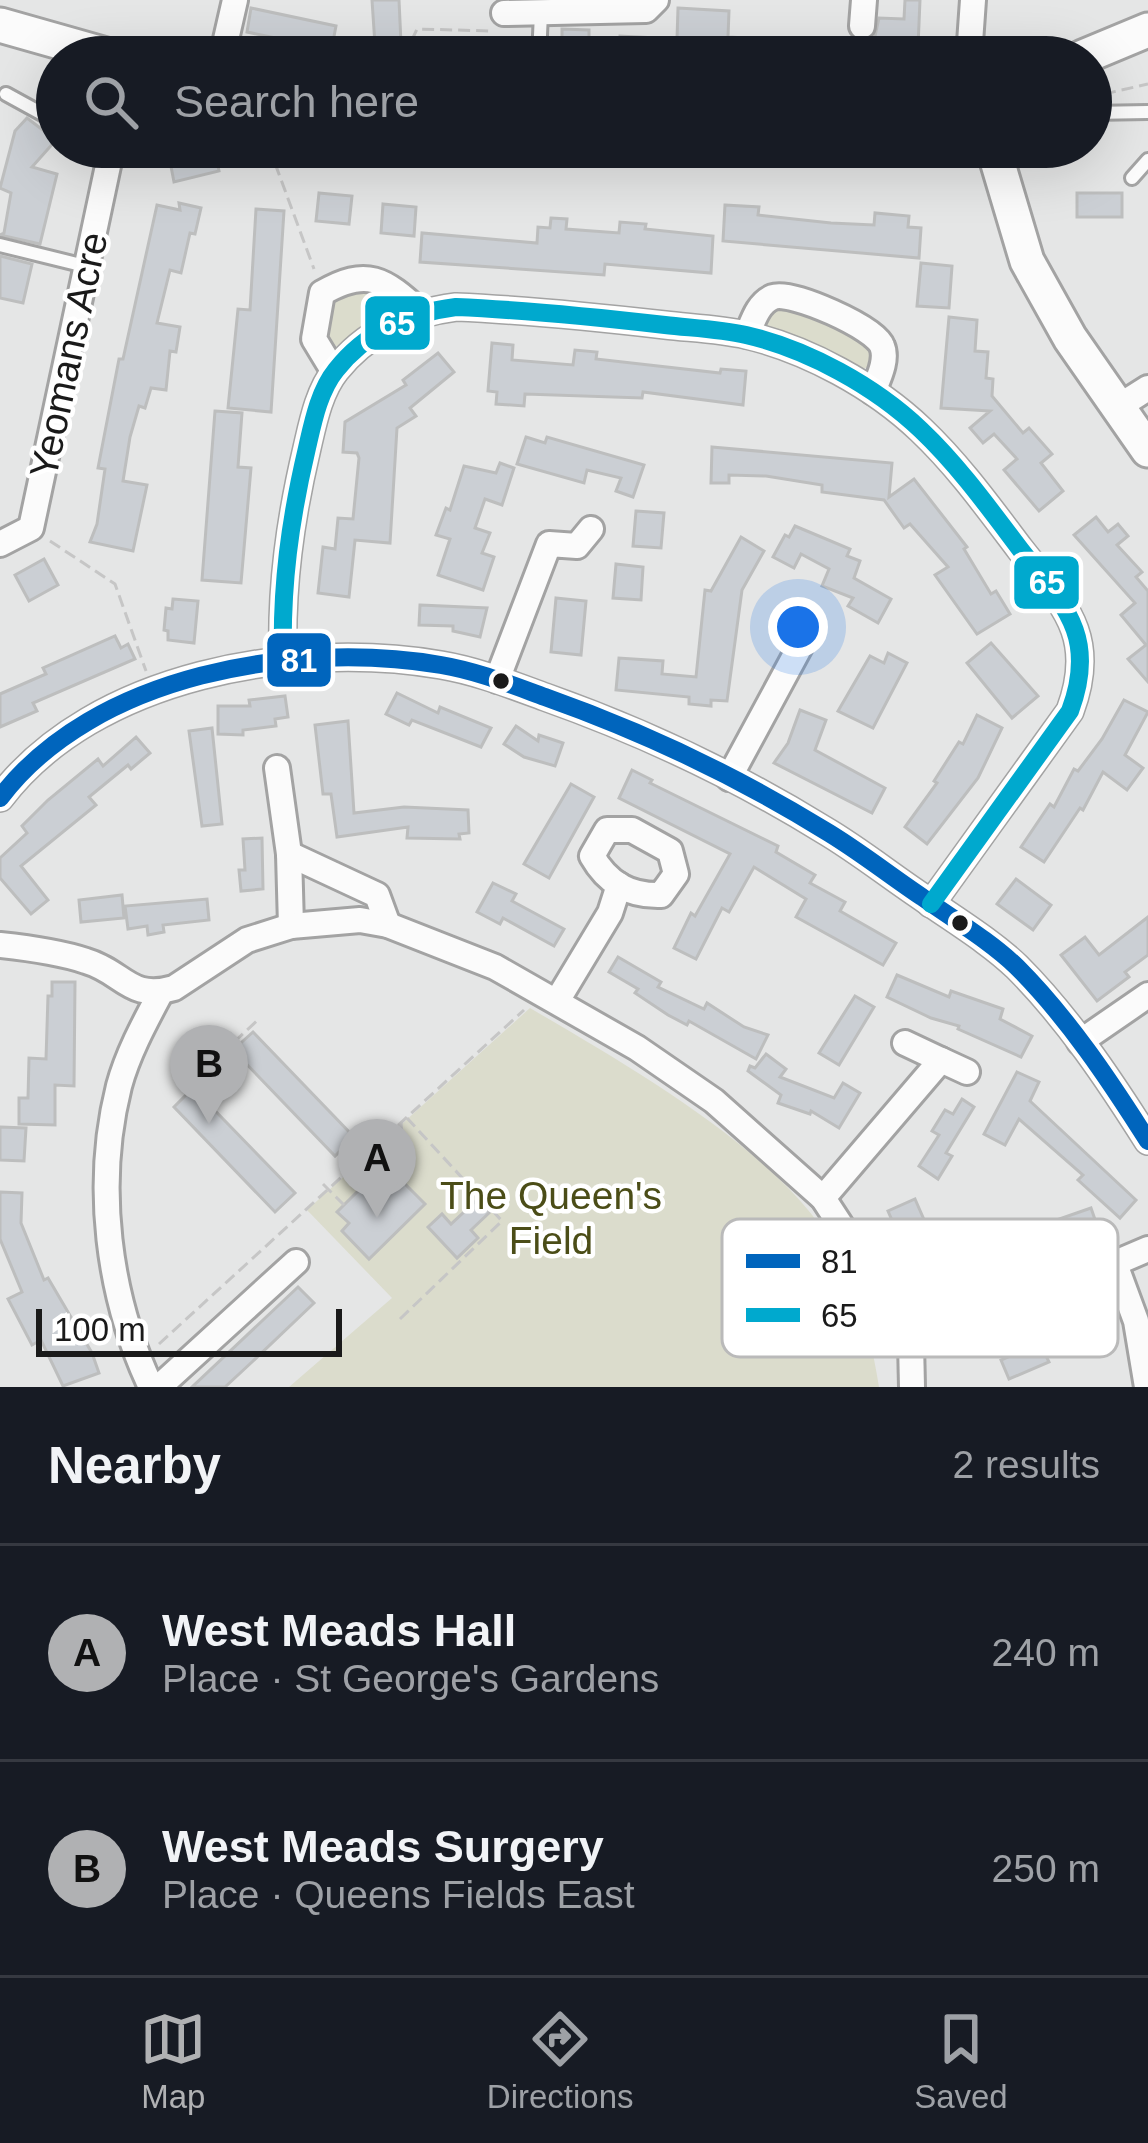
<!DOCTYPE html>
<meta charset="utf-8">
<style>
:root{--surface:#171b24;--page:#20242c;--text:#f1f3f6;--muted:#9ea1a6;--line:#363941;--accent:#b0b1b3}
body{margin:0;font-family:Helvetica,sans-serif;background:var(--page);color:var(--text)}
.scale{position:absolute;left:36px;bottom:30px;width:306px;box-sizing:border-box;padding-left:12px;border:6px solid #1a1a1a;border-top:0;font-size:33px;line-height:42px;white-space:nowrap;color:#1a1a1a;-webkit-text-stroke:9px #fff;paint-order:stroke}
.you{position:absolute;left:798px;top:627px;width:42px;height:42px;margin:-30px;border:9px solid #fff;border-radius:50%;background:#1a73e8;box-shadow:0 0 0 18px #1a73e833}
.badge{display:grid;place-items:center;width:78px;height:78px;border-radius:50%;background:var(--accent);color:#111;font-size:39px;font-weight:700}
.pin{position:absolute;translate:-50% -99px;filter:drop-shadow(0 3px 6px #0008)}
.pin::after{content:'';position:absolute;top:63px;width:42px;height:36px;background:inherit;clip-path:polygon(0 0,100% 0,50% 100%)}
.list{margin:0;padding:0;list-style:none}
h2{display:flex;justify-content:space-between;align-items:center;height:156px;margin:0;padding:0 48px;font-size:51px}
h2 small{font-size:39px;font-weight:400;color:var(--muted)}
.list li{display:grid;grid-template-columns:78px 1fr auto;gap:36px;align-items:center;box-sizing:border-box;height:216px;padding:0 48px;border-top:3px solid var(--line)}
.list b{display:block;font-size:45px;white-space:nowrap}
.list p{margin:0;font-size:39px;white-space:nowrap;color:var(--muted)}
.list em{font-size:39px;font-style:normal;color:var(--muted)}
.icon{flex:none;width:66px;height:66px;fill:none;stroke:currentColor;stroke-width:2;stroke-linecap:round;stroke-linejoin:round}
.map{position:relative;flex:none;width:1148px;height:1387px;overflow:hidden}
.search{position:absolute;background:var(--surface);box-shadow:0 12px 48px #0002;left:36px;right:36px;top:36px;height:132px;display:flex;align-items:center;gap:30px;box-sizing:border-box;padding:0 42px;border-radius:66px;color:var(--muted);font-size:45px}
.sheet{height:588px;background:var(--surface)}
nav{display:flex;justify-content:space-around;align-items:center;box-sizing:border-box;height:168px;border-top:3px solid var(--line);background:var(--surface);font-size:33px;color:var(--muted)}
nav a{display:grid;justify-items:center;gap:6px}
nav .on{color:var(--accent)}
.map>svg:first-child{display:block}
.green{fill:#dbdccc}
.building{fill:#cbcfd4;stroke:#bdbebe;stroke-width:3}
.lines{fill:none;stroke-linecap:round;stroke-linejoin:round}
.lane-casing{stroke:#a3a3a3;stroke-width:18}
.street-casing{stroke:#a3a3a3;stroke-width:30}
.secondary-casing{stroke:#a3a3a3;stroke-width:39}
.path{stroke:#c6c6c6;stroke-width:3;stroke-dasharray:12 6;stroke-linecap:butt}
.lane{stroke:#fbfbfb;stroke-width:12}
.street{stroke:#fbfbfb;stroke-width:24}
.secondary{stroke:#fbfbfb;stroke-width:33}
.bus-1-casing{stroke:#fff;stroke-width:27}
.bus-2-casing{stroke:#fff;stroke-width:27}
.bus-1{stroke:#0065bd;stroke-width:18}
.bus-2{stroke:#00a9ce;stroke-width:18}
.bus-dot{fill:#1a1a1a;stroke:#fff;stroke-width:4.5}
.labels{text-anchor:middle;stroke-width:9;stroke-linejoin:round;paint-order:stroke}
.street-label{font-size:39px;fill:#1a1a1a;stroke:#fff}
.park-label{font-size:39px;fill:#4b4d17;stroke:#fff}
.key{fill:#fff;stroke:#bababa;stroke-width:3}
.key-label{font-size:33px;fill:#1a1a1a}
.line-badge{stroke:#fff;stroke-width:4.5}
.badge-label{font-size:33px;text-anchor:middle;font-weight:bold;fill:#fff}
</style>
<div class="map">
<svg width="1148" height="1387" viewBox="0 0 1148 1387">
<rect width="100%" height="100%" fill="#e5e6e6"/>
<g class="green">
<path d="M366,286L388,299L386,314L335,347L324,337C330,301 331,299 366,286Z"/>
<polygon points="785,303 869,339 875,353 872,365 859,371 767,331 762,321 766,310"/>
<path d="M530,1008C622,1062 763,1142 824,1231C854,1276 871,1334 879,1387H289L392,1298L307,1210Z"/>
</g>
<g class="building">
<polygon points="372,0 399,0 401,43 375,45"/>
<polygon points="905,0 920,0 918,47 873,45 879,18 904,19"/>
<polygon points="251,8 336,26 330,57 292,57 295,42 247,32"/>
<polygon points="678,8 729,11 728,37 763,39 762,57 619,57 620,36 677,39"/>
<polygon points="562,29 589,30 589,57 562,57"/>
<polygon points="27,118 56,140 32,167 57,174 40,244 0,235 4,233 11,193 0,188 15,131"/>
<polygon points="197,147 214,147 219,171 174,182 169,156"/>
<polygon points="319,193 352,196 349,224 316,221"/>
<rect x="1077" y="193" width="45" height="24"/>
<polygon points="179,203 201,208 195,234 190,233 181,273 170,270 157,323 180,327 176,352 170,351 166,390 151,388 145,408 139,406 130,437 123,481 147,485 133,551 90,542 97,524 105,469 98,468 119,359 123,359 157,205 180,210"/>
<polygon points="383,204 416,207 414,236 381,233"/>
<polygon points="725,205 759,207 758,215 831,223 874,225 875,213 909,216 908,227 921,228 919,258 723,241"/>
<polygon points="256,209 284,211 271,412 228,408 238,309 250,310"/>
<polygon points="551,218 567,219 566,229 619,233 620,222 646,224 645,229 713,236 711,273 605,264 604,275 420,262 422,233 537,243 538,227 550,228"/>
<polygon points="0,256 32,264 23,303 0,298"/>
<polygon points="921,263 952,266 949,308 917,306"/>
<polygon points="949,317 977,320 975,351 988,352 986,378 993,379 992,396 1023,433 1029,428 1052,454 1041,463 1063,491 1039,511 1004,470 1017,459 994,434 983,443 970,428 990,411 941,408"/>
<polygon points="492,343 513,345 512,360 573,365 575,350 597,352 596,359 720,373 721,369 746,371 743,405 643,392 642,398 525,394 524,406 496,404 497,392 488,391"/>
<polygon points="438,353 454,372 410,408 416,416 397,428 390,543 355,540 349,597 318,593 323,547 335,549 338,518 353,519 359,458 357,453 343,452 345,422 406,385 403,380"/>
<polygon points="215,411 242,413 238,467 251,468 241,583 202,580"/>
<polygon points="526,437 545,443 547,437 644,465 633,497 616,491 621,478 587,470 584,483 517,464"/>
<polygon points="712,447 892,463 889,497 914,479 967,547 964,549 991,594 996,591 1010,614 977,634 935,575 948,567 910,524 904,528 884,500 822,492 822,485 766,476 729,475 729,483 711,483"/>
<polygon points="500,463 514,468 502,505 485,499 475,528 490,533 482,553 494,557 483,590 438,575 450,539 436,535 446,508 450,510 464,466 496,473"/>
<polygon points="636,511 664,513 661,548 633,546"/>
<polygon points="1096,517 1108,532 1118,524 1128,536 1117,545 1142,572 1136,577 1148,591 1148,682 1128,659 1146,645 1121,615 1135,603 1074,535"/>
<polygon points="795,526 850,549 847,556 860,561 854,578 891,599 878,623 848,606 853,598 822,586 829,569 801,554 794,568 773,557 785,535 789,537"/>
<polygon points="741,537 764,551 742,590 727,701 711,700 711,706 689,704 689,697 616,690 619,658 663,661 662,674 696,677 705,590 711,591"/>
<polygon points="44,559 58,585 29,601 15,575"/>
<polygon points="616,564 643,567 641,600 613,598"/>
<polygon points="556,598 586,601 581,655 551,652"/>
<polygon points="173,599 198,601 194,643 168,640 168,631 164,630 166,608 172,609"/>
<polygon points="420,605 487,608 480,637 453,631 453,626 419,625"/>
<polygon points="115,636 121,648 128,644 135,659 33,703 37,711 0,727 0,694 46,674 43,668"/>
<polygon points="991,643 1038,696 1012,718 967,663"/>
<polygon points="888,653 907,663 873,728 838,711 870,656 884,663"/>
<polygon points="397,693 438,713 440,707 491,728 481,747 412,720 409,725 386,714"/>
<polygon points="285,696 288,717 275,719 276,726 243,730 243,735 218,734 218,706 250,706 249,700"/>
<polygon points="1124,700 1148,712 1125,755 1143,768 1127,790 1103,772 1083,810 1080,808 1044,862 1021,847 1050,804 1054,807 1074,769 1078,771 1102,739"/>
<polygon points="800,710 826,720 815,750 885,788 872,813 774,763 788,743"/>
<polygon points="977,715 1002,728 978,778 927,844 905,827 937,783 934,781 959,742 963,744"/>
<polygon points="348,721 354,813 404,807 468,810 469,833 459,834 460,839 407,838 408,827 337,837 331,794 323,794 315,725"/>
<polygon points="516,726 538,741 539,735 563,743 555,766 524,757 504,744"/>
<polygon points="212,728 222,824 202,826 189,731"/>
<polygon points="136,737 150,753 131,769 128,765 89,797 96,805 21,866 48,900 31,914 0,878 0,858 27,833 22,826 48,800 98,759 103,766"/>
<polygon points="632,770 652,780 650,783 778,846 776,852 815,875 810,883 845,902 840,911 896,943 883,965 796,917 806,899 754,867 729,912 722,908 696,959 674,948 691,913 695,916 730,854 619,798"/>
<polygon points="571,784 594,797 549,878 524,864"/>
<polygon points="262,838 263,889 241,891 239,870 245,870 243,839"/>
<polygon points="1016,879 1051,905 1033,930 997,904"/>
<polygon points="493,883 516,894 512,901 564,929 554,946 503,918 500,924 477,912"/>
<polygon points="122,895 124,918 81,922 79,900"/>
<polygon points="207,899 209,920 163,925 164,932 148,935 147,926 128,929 125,906"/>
<polygon points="1148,917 1148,955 1125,972 1129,977 1097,1001 1061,955 1085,937 1099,955"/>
<polygon points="618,957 661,982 658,987 704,1009 707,1003 744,1027 768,1035 756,1059 689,1021 687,1025 668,1015 635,993 638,989 609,972"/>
<polygon points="897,975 949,997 951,991 1003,1009 1000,1019 1032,1036 1021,1057 958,1029 959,1026 931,1018 887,997"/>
<polygon points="52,982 75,982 74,1086 55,1085 55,1125 19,1124 19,1098 28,1098 29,1058 46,1059 48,996 52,996"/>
<polygon points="855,996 874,1007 839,1065 819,1053"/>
<polygon points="253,1032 354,1137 335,1156 233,1050"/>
<polygon points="766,1054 786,1069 780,1077 834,1098 843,1083 860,1093 839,1128 811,1111 810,1114 778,1103 781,1095 748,1071 750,1066 755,1068"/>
<polygon points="1017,1072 1039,1082 1030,1101 1136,1200 1120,1218 1078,1180 1083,1175 1019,1119 1005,1145 984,1134"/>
<polygon points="193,1088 295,1193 275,1212 174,1107"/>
<polygon points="962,1099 974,1107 946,1153 952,1156 938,1179 919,1166 939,1135 932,1131 945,1110 953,1114"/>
<polygon points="0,1127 26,1128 24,1161 0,1160"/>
<polygon points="385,1164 425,1204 369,1259 342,1231 349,1223 337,1212"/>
<polygon points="0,1192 22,1193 21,1223 44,1280 48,1278 92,1353 99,1373 63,1386 41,1340 32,1345 8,1299 22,1292 0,1239"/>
<polygon points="478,1199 490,1212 471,1230 478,1238 457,1258 428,1227 442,1214 451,1224"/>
<polygon points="915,1199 932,1238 905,1250 888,1211"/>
<polygon points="1091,1208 1099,1231 1060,1244 1059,1239 1034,1252 1031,1246 925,1297 917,1278 958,1261 955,1256 981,1244 977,1237 1001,1225 1008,1240 1046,1220 1048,1223"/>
<polygon points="298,1287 314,1303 252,1362 225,1387 192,1387"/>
<polygon points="1040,1343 1049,1362 1009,1379 1001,1360"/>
</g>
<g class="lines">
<defs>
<g id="lane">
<polyline points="539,57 541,13"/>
<polyline points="6,94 57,122"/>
<polyline points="1091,113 1148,112"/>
<polyline points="1132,178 1148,160"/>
<polyline points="0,245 85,266"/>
</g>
<g id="street">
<polyline points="504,13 646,10 656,0"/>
<polyline points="862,26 864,0"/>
<polyline points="222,57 235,0"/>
<polyline points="969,57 973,0"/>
<path d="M747,335C753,321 758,303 773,297C791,290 876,328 882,346C888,360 878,379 873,392"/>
<path d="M334,372L314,339L322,293C367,267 384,279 420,312"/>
<polyline points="1118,407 1148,388"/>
<polyline points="0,544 31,528 112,147"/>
<path d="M283,660C281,586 290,520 307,448C313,422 319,391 336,370C366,332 409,313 456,307C526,310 595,317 665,325C691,328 720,329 746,335C807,349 875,386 921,430C958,465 989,508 1020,549C1064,605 1098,636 1070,711L931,904"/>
<polyline points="497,680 549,544 577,546 591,529"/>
<polyline points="277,768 289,854 291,926"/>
<polyline points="729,778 803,641"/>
<path d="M0,798C94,674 295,640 441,665C477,671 512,685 545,697C641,731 738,777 824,830C858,850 889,875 922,897C953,919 990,941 1017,967C1068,1018 1110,1081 1148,1141"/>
<path d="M607,830H632L670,851L676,874L661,895C630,896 608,884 592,856Z"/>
<polyline points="289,854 377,895 388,925"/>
<path d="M0,945C28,948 59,952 86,961C124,972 129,1001 174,988L247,940L291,926L360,920L388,925L495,967L637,1048L714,1101L823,1198L853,1244L886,1320L895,1333L911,1342"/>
<polyline points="557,1001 610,913 619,885"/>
<polyline points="1080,1042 1148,995"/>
<polyline points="941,1060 967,1072"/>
<polyline points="823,1198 941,1060 905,1043"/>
<polyline points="1115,1264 1136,1321 1147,1387"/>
<polyline points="911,1342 935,1340 1148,1249"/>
<polyline points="911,1342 912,1387"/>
<path d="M151,1387C108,1296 94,1185 119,1086C128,1053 145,1022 161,992"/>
<polyline points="159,1387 296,1262"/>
</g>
<g id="secondary">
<polyline points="0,25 113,57"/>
<polyline points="968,57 998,57"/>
<polyline points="1083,57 1148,30"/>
<polyline points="993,147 1027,261 1070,338 1148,450"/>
</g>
</defs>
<use href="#lane" class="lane-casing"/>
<use href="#street" class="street-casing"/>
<use href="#secondary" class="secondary-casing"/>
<g class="path">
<polyline points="404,57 417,29 492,31"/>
<polyline points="1104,94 1148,84"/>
<polyline points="269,147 314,269"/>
<polyline points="50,541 115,584 146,671"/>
<polyline points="234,1042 260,1018"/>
<polyline points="401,1123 406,1174 401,1179"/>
<polyline points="323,1184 344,1205"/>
<polyline points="400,1319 502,1221 407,1118"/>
<polyline points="159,1344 524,1010"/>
</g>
<use href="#lane" class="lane"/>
<use href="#street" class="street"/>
<use href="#secondary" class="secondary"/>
<defs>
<path id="bus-1" d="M0,798C94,674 295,640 441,665C477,671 512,685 545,697C641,731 738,777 824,830C858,850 889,875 922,897C953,919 990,941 1017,967C1068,1018 1110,1081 1148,1141"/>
<path id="bus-2" d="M283,660C281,586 290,520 307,448C313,422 319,391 336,370C366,332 409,313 456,307C526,310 595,317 665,325C691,328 720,329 746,335C807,349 875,386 921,430C958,465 989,508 1020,549C1064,605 1098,636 1070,711L931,904"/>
</defs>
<use href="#bus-1" class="bus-1-casing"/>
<use href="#bus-2" class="bus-2-casing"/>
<use href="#bus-1" class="bus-1"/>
<use href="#bus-2" class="bus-2"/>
</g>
<g class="bus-dot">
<circle cx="501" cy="681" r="10"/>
<circle cx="960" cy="923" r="10"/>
</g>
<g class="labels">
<g class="street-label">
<text transform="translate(68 355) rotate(-78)" y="14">Yeomans Acre</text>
</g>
<g class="park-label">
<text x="551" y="1209">The Queen's<tspan x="551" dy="45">Field</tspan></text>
</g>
</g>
<rect x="722" y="1219" width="396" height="138" rx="18" class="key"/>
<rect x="746" y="1254" width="54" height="14" fill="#0065bd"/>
<rect x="746" y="1308" width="54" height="14" fill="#00a9ce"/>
<g class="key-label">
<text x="821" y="1273">81</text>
<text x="821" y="1327">65</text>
</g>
<g class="line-badge">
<rect x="363" y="294" width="69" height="58" rx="12" fill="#00a9ce"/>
<rect x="1012" y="554" width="69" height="57" rx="12" fill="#00a9ce"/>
<rect x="265" y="631" width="68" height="58" rx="12" fill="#0065bd"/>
</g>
<g class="badge-label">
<text x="397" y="335">65</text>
<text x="1047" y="594">65</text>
<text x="299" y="672">81</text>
</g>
</svg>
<div class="scale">100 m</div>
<div class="you"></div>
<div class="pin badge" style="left:377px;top:1218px">A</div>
<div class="pin badge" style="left:209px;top:1124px">B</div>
<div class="search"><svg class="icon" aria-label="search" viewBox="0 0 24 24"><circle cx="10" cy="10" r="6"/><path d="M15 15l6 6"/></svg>Search here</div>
</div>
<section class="sheet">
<h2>Nearby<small>2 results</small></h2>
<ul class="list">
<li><span class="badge">A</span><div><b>West Meads Hall</b><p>Place · St George's Gardens</p></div><em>240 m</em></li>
<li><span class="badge">B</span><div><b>West Meads Surgery</b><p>Place · Queens Fields East</p></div><em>250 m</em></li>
</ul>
</section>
<nav>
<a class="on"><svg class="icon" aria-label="map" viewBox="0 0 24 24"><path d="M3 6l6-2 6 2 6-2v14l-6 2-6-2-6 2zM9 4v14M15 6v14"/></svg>Map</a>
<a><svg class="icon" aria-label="directions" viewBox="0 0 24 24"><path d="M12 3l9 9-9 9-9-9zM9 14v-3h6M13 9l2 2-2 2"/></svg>Directions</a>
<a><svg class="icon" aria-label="saved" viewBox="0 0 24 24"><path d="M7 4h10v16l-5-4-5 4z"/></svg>Saved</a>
</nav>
